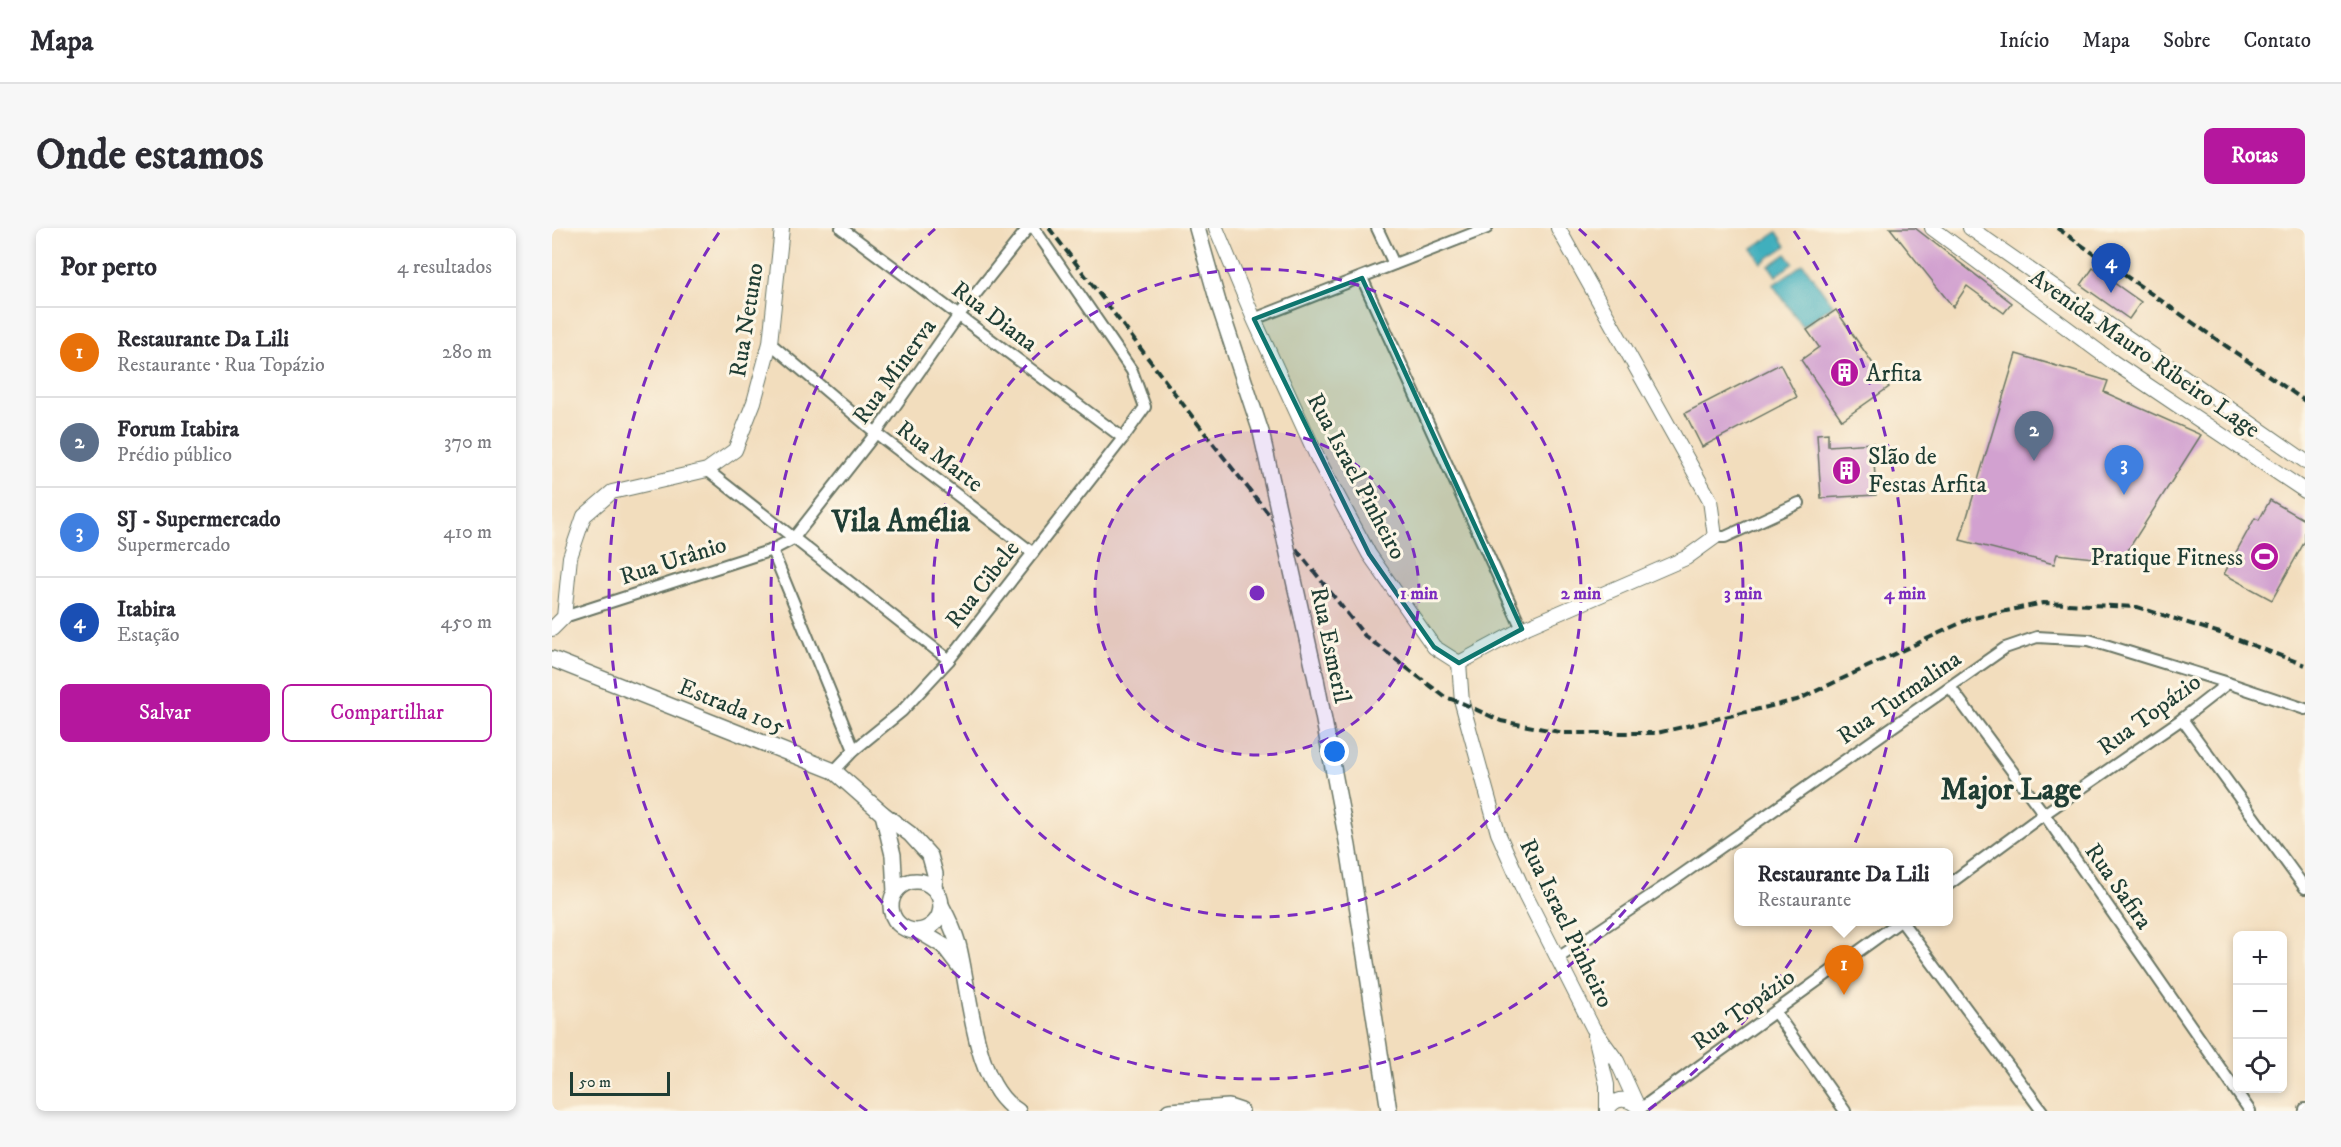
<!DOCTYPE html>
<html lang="pt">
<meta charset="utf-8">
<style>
:root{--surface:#fff;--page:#f7f7f7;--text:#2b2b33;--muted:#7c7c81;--line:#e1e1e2;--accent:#b5179e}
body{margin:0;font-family:"IM FELL DW Pica",serif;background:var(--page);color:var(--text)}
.controls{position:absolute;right:18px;bottom:18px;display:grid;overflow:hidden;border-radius:9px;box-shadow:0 3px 9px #0003}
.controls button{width:54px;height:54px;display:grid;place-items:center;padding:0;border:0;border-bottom:2px solid var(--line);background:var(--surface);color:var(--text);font:30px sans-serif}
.scale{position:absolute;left:18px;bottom:15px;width:100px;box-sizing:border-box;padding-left:6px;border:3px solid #1f3d34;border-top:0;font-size:16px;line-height:21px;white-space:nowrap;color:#1f3d34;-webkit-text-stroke:4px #fcf5e5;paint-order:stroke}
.you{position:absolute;left:783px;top:524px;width:21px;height:21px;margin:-15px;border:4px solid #fff;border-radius:50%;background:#1a73e8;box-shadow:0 0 0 9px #1a73e833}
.badge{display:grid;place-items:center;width:39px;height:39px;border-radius:50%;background:var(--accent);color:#fff;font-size:20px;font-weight:700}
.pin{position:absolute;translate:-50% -50px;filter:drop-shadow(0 2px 3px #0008)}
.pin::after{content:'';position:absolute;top:32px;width:21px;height:18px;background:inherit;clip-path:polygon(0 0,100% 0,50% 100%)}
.popup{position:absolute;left:1182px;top:620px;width:219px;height:78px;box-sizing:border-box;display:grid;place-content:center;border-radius:9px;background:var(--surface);filter:drop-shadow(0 2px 4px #0005);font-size:20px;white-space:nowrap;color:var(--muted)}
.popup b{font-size:22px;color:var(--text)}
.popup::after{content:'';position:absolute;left:50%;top:100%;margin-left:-12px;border:12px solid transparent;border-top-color:var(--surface)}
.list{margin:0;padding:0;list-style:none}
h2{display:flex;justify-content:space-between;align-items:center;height:78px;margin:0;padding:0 24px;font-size:26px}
h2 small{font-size:20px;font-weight:400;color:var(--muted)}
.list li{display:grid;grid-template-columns:39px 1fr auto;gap:18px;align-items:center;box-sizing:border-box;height:90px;padding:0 24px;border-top:2px solid var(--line)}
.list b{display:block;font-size:22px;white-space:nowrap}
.list p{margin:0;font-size:20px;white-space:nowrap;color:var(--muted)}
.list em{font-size:20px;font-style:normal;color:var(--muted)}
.actions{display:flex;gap:12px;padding:18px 24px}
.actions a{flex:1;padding:14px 0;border:2px solid var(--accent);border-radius:9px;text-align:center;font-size:21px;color:var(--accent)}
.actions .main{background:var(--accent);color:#fff}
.icon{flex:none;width:33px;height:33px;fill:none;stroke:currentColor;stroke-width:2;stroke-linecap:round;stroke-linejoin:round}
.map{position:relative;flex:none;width:1753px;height:883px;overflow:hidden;border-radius:9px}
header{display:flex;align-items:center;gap:36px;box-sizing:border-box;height:84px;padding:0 30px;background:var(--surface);border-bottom:2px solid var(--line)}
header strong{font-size:28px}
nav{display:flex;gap:33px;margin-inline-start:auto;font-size:21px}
.intro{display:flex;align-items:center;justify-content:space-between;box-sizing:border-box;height:144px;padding:0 36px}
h1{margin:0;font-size:42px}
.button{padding:15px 27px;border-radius:9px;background:var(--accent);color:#fff;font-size:21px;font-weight:700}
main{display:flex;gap:36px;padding:0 36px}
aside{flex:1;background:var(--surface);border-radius:9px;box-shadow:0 3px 9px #0003}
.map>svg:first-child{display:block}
.water{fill:#41afbd;stroke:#307678;stroke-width:1.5}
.building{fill:#d2a1d0}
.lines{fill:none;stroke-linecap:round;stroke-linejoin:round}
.minor-casing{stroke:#697564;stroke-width:14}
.tertiary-casing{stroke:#697564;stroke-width:16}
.secondary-casing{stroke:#697564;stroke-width:18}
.minor{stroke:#fff;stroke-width:10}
.tertiary{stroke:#fff;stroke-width:14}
.secondary{stroke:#fff;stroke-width:15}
.rail{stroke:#1f3d34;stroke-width:4;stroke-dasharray:9 4.5;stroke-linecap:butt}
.secondary-bridge-casing{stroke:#697564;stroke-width:18;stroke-linecap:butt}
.secondary-bridge{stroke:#fff;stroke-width:15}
.marked{fill:#0f766e;fill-opacity:0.2;stroke:#0f766e;stroke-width:4.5;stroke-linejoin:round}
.ring{fill:none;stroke:#7b2cbf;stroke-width:3;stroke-dasharray:10 8}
.labels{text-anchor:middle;stroke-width:6;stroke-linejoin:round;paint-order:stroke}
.street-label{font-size:24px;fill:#1f3d34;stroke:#fcf5e5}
.poi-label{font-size:24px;fill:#1f3d34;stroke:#fcf5e5;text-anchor:start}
.district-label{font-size:30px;font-weight:bold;fill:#1f3d34;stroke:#fcf5e5}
.centre{fill:#7b2cbf;stroke:#fcf5e5;stroke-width:3}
.ring-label{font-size:18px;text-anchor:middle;font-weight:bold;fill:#7b2cbf;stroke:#fcf5e5;stroke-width:6;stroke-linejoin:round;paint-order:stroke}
</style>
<header>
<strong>Mapa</strong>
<nav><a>Início</a><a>Mapa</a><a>Sobre</a><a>Contato</a></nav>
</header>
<div class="intro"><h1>Onde estamos</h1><a class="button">Rotas</a></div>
<main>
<aside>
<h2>Por perto<small>4 resultados</small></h2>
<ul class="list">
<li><span class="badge" style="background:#e8710a">1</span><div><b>Restaurante Da Lili</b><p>Restaurante · Rua Topázio</p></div><em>280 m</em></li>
<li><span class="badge" style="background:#5c6f8a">2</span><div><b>Forum Itabira</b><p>Prédio público</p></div><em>370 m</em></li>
<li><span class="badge" style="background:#3f7fe0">3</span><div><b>SJ - Supermercado</b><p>Supermercado</p></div><em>410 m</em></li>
<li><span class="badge" style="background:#1a4fb4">4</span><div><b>Itabira</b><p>Estação</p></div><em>450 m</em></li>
</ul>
<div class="actions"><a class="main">Salvar</a><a>Compartilhar</a></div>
</aside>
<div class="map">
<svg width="1753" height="883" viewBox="0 0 1753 883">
<rect width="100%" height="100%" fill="#fcf5e5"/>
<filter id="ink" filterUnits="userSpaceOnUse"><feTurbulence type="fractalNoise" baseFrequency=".0167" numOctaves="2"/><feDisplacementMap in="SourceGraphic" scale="12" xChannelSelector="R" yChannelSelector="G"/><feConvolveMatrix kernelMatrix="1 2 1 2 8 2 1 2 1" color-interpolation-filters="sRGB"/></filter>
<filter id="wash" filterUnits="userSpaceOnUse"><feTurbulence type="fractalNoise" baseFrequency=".008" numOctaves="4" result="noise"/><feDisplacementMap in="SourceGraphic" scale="24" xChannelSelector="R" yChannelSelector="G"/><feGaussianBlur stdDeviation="1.35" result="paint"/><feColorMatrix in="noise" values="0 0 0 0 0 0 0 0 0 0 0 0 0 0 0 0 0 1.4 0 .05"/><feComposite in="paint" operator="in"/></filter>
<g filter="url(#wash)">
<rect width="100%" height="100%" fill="#f2ddbd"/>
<g class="water">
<polygon points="1225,4 1234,18 1209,35 1200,21"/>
<polygon points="1234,26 1241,35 1224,48 1217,38"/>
<polygon points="1251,36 1281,77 1251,99 1221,57"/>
</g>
<g id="blocks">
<g class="building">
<polygon points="1338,0 1363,0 1460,75 1452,85 1415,58 1401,79"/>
<polygon points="1541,40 1589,74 1577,91 1529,57"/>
<polygon points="1284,82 1337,159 1290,192 1249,132 1267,119 1255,102"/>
<polygon points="1464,126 1556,153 1552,164 1649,207 1569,333 1505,326 1502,336 1408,312"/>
<polygon points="1228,136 1245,169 1150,219 1133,185"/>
<polygon points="1276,205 1276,218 1321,215 1324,267 1269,270 1265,206"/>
<polygon points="1718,272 1753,292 1753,313 1720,372 1672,346 1703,290 1707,292"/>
</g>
</g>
</g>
<g filter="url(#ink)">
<use href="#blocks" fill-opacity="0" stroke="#697564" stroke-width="1.5"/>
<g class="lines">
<defs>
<g id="minor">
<polyline points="289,0 571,210"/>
<polyline points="825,0 842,36"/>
<polyline points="810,50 970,401"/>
<polyline points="702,91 935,0"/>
<polyline points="218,115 324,205 481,325"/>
<polyline points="155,242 397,432"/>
<polyline points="1163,309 1173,309 1247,275"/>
<polyline points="220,322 302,522"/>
<polyline points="12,389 220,322 241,311 324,205 407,87 476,0"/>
<polyline points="1398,459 1492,586 1698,883"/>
<polyline points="1630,491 1753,660"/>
<polyline points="282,543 302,522 350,483 397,432 571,210 593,179 580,143 482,0"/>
<polyline points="1397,656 1492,586 1630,491 1676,455"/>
<polyline points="1350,694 1490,883"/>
<polyline points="1006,730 1125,650 1453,420 1485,409 1537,412 1670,453 1753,481"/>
<polyline points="1223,784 1293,883"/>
<polyline points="1088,881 1347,694"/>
<polyline points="1753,883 1753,881"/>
</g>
<g id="tertiary">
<polyline points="664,0 702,91 767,233 817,326 882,419 907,435"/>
<polyline points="1380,0 1561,134 1753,263"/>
<polyline points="1418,0 1753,233"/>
<polyline points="0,401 12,389 18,329 32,288 60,264 155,242 183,222 202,174 218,115 230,0"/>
<polyline points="907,435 970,401 1134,330 1163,309 1158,272 1006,0"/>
<polyline points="907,435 910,475 946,605 973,666 1041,800 1065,833 1085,877"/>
<polyline points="1043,808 1055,857 1055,883"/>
<path d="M1055,883C1063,868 1076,869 1087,880"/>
</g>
<g id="secondary">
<polyline points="645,0 666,74"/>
<polyline points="0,431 282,543 331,586 358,606 378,628 383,646 382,660"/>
<polyline points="764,451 796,618 837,883"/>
<polyline points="331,586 341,627 343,664"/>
<circle cx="364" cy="678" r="25"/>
<path d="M389,677C396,690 402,702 406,716C418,761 421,858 466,883"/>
<polyline points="367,703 392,718 408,739"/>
<polyline points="617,883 677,879 689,883"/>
</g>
</defs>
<use href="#minor" class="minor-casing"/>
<use href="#tertiary" class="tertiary-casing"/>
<use href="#secondary" class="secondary-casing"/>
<use href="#minor" class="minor"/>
<use href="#tertiary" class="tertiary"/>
<use href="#secondary" class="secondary"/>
<g class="rail">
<polyline points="497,0 662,217 813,408 893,469 910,475 949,493 1013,505 1105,505 1245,472 1417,391 1491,375 1585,379 1668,405 1753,437"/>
<polyline points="1505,0 1753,173"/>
</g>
<defs>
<polyline id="secondary-bridge" points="666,74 709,204 764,451"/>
</defs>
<use href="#secondary-bridge" class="secondary-bridge-casing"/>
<use href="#secondary-bridge" class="secondary-bridge"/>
</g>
</g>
<path class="marked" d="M810,50L970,401L907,435L882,419L817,326L702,91Z"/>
<circle cx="705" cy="365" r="162" fill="#7b2cbf" fill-opacity=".12"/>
<g class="ring">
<circle cx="705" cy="365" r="162"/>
<circle cx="705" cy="365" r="324"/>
<path d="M1027 1A486 486 0 1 1 383 1"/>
<path d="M315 883A648 648 0 0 1 168 3M1242 3A648 648 0 0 1 1095 883"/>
</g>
<defs>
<symbol id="building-disc" viewBox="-11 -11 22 22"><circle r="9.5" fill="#b5179e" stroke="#fcf5e5"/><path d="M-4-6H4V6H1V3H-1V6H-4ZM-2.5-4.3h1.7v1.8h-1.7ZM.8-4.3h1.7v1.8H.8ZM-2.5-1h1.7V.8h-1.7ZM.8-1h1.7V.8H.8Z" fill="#fff"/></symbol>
<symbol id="stadium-disc" viewBox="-11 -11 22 22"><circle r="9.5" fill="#b5179e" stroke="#fcf5e5"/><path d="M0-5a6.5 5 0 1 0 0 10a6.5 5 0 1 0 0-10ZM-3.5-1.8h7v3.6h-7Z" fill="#fff"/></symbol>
</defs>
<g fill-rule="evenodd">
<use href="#building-disc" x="1276" y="128" width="33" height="33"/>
<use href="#building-disc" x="1278" y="226" width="33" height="33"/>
<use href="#stadium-disc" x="1696" y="312" width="33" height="33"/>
</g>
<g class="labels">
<g class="street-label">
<text transform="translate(443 88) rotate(37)" y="8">Rua Diana</text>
<text transform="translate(194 92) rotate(-81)" y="8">Rua Netuno</text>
<text transform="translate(1593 125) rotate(35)" y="8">Avenida Mauro Ribeiro Lage</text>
<text transform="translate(342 143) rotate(-54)" y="8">Rua Minerva</text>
<text transform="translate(388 228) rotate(37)" y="8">Rua Marte</text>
<text transform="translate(805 248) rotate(62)" y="8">Rua Israel Pinheiro</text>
<text transform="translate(121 332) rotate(-18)" y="8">Rua Urânio</text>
<text transform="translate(430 356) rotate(-52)" y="8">Rua Cibele</text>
<text transform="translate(779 417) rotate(78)" y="8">Rua Esmeril</text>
<text transform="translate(1347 469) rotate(-35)" y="8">Rua Turmalina</text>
<text transform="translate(180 478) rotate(22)" y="8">Estrada 105</text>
<text transform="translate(1597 486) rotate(-36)" y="8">Rua Topázio</text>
<text transform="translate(1567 658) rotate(55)" y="8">Rua Safira</text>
<text transform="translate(1015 695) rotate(64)" y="8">Rua Israel Pinheiro</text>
<text transform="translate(1191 781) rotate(-36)" y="8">Rua Topázio</text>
</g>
<g class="poi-label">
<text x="1314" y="153">Arfita</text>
<text x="1316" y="236">Slão de<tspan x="1316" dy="28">Festas Arfita</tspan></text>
<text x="1691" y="337" text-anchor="end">Pratique Fitness</text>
</g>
<g class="district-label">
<text x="349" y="303">Vila Amélia</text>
<text x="1459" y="571">Major Lage</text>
</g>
</g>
<circle cx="705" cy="365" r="9" class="centre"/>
<g class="ring-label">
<text x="867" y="371">1 min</text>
<text x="1029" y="371">2 min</text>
<text x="1191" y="371">3 min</text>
<text x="1353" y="371">4 min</text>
</g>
</svg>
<div class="controls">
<button>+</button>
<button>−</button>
<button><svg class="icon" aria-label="locate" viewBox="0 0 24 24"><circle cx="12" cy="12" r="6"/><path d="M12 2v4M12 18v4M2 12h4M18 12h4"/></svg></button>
</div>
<div class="scale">50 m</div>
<div class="you"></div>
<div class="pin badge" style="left:1292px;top:767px;background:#e8710a">1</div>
<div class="popup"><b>Restaurante Da Lili</b>Restaurante</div>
<div class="pin badge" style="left:1482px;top:233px;background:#5c6f8a">2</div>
<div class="pin badge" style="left:1572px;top:267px;background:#3f7fe0">3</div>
<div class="pin badge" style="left:1559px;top:65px;background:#1a4fb4">4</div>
</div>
</main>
